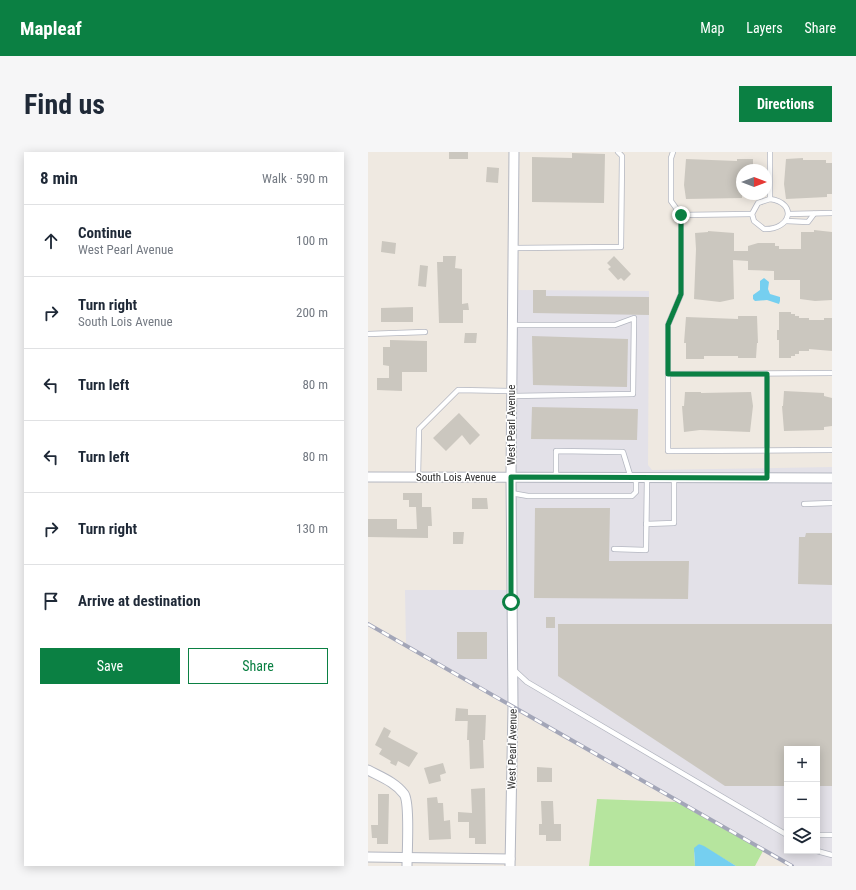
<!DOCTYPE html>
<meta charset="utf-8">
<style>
:root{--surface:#fff;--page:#f6f6f7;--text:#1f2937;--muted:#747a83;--line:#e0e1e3;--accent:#0b8043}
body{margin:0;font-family:"Roboto Condensed",sans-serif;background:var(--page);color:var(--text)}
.controls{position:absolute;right:12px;bottom:12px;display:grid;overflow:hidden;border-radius:0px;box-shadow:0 2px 10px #0003}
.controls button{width:36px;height:36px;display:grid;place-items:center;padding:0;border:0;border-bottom:1px solid var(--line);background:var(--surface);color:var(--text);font:20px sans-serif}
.compass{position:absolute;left:368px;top:12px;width:36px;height:36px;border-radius:50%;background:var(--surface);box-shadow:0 2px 10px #0003;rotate:90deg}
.stop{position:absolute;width:12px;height:12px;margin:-9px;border:3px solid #0b8043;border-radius:50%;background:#fff}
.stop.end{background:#0b8043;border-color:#fff;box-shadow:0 1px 4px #0008}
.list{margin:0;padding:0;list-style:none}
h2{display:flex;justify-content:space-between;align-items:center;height:52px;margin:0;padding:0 16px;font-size:17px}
h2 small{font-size:13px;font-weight:400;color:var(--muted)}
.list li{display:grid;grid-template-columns:26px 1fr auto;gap:12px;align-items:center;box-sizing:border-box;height:72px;padding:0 16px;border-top:1px solid var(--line)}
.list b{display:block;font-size:15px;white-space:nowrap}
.list p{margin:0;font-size:13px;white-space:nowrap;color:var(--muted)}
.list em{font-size:13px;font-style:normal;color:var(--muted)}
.actions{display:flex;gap:8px;padding:12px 16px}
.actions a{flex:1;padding:9px 0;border:1px solid var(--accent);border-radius:0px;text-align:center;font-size:14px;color:var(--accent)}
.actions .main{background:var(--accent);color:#fff}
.icon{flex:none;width:22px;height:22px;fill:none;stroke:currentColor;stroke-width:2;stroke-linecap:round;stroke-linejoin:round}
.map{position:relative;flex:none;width:464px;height:714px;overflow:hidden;border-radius:0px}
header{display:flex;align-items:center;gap:24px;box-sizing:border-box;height:56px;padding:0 20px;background:var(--accent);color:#fff}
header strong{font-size:19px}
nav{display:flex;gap:22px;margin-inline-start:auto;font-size:14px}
.intro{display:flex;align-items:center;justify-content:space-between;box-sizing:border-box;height:96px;padding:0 24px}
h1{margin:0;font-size:28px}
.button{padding:10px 18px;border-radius:0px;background:var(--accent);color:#fff;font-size:14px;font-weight:700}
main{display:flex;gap:24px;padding:0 24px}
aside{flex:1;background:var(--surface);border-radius:0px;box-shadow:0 2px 10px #0003}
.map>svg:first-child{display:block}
.industrial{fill:#e3e1e8;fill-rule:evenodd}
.green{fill:#b6e59e}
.water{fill:#75cff0}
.building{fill:#cbc7bf}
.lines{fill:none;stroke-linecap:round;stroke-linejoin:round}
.service-casing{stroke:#b4b7c1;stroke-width:6}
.minor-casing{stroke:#b4b7c1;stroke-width:11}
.service{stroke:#fff;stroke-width:4.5}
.minor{stroke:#fff;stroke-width:9}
.rail-casing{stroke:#a3a6b8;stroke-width:4}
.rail{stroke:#fff;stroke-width:2.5;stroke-dasharray:8;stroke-linecap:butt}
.route{stroke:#0b8043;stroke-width:5}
.labels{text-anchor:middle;stroke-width:3;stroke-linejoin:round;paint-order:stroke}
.street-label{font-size:11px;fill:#2e2e2e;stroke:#fff}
</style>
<header>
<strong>Mapleaf</strong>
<nav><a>Map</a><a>Layers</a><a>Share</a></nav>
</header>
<div class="intro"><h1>Find us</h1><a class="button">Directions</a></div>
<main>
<aside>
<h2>8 min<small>Walk · 590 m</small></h2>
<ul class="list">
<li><svg class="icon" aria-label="ahead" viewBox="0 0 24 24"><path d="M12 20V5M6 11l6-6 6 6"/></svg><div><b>Continue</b><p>West Pearl Avenue</p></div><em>100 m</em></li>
<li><svg class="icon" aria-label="right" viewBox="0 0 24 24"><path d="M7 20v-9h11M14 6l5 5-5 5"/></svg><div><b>Turn right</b><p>South Lois Avenue</p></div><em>200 m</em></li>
<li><svg class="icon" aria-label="left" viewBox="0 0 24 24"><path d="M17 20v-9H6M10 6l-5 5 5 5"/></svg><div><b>Turn left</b></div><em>80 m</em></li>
<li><svg class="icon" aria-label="left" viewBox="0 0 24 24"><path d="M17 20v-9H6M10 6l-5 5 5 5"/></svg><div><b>Turn left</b></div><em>80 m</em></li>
<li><svg class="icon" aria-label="right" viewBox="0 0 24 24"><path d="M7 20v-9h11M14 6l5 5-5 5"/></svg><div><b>Turn right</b></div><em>130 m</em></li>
<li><svg class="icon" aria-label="arrive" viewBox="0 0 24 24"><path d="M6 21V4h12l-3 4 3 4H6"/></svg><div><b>Arrive at destination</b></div></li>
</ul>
<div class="actions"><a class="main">Save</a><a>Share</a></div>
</aside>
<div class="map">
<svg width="464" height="714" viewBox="0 0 464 714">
<rect width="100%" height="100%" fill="#efe9e1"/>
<g class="industrial">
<polygon points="149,138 281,139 280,313 284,318 464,315 464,322 148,321"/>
<path d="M148,330L464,331V714H422L150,559ZM419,597H449V699H419Z"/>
<polygon points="37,438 139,438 140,554 38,495"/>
</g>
<polygon class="green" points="229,647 309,650 395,699 387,714 368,714 331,692 326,701 327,714 221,714"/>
<g class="water">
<polygon points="396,126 401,130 400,137 402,142 412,145 412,149 411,152 399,148 387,149 385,147 385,143 392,138 392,129"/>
<polygon points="331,692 336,694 368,714 327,714 326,696"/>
</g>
<g class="building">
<rect x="81" y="0" width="19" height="7"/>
<polygon points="204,1 237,2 236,51 164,50 164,5 204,6"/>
<polygon points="435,6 435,8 458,8 458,11 464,11 464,42 459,42 459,45 418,47 416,32 418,7"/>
<polygon points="318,7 369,9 369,7 385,7 385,18 374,18 374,46 318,47 316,33"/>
<polygon points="119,15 131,16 130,31 118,30"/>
<polygon points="446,78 464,80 464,148 447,149 432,147 432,128 406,128 406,119 380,118 380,109 365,108 366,147 352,150 326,147 328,97 327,81 340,80 340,79 366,81 366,99 380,99 380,94 390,91 407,91 407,94 411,94 411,97 433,97 433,80 446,80"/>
<polygon points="14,89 28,91 27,102 13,100"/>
<polygon points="75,104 88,104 87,116 94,117 94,152 100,151 101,158 95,158 95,171 71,171 69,110 75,110"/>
<polygon points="246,104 263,122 256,129 253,126 250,128 240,117 243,115 239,111"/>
<polygon points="52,113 60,114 58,135 50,134"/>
<polygon points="165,138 178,138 178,144 281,145 281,163 165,161"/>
<polygon points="45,155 45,170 13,170 13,156"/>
<polygon points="411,160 423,160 423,162 427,162 427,164 431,164 431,166 441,166 441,168 456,168 456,166 464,166 464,199 441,197 441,199 431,199 431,202 427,202 427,204 423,204 423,206 411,206 411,188 409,188 409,178 411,178"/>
<polygon points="370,164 389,164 390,191 389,191 388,206 370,206 370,204 336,204 336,207 318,207 318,191 316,191 318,165 370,167"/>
<polygon points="97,181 109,181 108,191 96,191"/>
<polygon points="164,184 260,187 259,235 165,233"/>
<polygon points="22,188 59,189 59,220 34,220 34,239 9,238 9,226 21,226 21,214 15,213 15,195 22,195"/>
<polygon points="416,239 456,241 456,244 464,246 464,274 456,275 456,278 416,279 414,254 415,254"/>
<polygon points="317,240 333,240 333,241 383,240 385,254 382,280 332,278 316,280 314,254 316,254"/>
<polygon points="164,255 270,257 269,288 163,287"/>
<polygon points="91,261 112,283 102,293 94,283 78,299 65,286"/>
<polygon points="35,341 54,341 54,355 41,355 41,348 35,348"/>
<polygon points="104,346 119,346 120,357 104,357"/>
<polygon points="48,355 63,355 64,374 60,374 60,386 0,385 0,367 29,367 29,377 49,377"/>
<polygon points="167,356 242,356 241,409 321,409 320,447 166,446"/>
<polygon points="85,380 96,380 95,392 85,392"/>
<polygon points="438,381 464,381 464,433 430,432 431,385 437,385"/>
<rect x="178" y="465" width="9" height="11"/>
<polygon points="190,472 464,472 464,634 449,634 449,597 419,597 419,634 357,634 190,524"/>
<rect x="89" y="480" width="30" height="27"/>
<polygon points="88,556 100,557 100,569 87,569"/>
<polygon points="100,563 118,563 117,588 115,588 116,616 102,617 101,588 99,588"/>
<polygon points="16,575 23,579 20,585 50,601 41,615 30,609 28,614 22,611 23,609 11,602 14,597 7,593"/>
<polygon points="75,611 78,621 72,623 73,629 61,632 56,616"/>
<polygon points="169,615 184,616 184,630 169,630"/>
<polygon points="117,636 118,692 107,692 107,686 101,686 101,670 90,670 90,660 104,661 103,637"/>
<polygon points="10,642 21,642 20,692 9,692 9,686 4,686 3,673 10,673"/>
<polygon points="69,645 70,651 75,651 76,669 82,668 83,687 61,688 59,646"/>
<polygon points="173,649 185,649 186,672 193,672 193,689 178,689 178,683 171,683 171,672 174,672"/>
</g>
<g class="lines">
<defs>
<g id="service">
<polyline points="305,0 303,6 303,49 313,63 313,142 300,173 300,299 464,298"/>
<polyline points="402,0 402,47"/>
<path d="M402,47C430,51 423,78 396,77L386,69L384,62L390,51Z"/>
<polyline points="421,62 464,61"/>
<polyline points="313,63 384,62"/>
<polyline points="418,69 440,70 446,62"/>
<polyline points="145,96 253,95 254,4 250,0"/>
<polyline points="0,182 57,180"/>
<polyline points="300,222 464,221"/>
<polyline points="399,222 399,326"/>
<polyline points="144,244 265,242 266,166 247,173 144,173"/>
<polyline points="50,325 51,277 90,238 144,239"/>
<polyline points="188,325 188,299 255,300 263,326"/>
<polyline points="143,341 160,344 264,344 268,340 268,326"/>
<polyline points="436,352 464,351"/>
<polyline points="278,372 306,371 306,326"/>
<polyline points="246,397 278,398 279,326"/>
<polyline points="146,518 159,530 419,683"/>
<polyline points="449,683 464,683"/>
<polyline points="449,699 464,703"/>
</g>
<g id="minor">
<polyline points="0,325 464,326"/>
<path d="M0,618C13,625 27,630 36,642C42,650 39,701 39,714"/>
<polyline points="0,705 142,707"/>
<polyline points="142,714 145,554 143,325 146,0"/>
</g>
</defs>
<use href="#service" class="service-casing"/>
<use href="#minor" class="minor-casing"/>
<use href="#service" class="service"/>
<use href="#minor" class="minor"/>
<defs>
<polyline id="rail" points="0,472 424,714"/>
</defs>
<use href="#rail" class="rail-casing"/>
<use href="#rail" class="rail"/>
</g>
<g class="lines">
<polyline class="route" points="143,450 143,325 399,326 399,222 300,222 300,173 313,142 313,63"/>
</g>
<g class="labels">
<g class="street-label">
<text transform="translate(143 273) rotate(-90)" y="4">West Pearl Avenue</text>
<text x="88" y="329">South Lois Avenue</text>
<text transform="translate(144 597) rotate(-89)" y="4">West Pearl Avenue</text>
</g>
</g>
</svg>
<div class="controls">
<button>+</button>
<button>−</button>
<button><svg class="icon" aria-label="layers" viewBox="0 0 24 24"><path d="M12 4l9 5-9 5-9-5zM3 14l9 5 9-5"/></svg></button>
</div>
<svg class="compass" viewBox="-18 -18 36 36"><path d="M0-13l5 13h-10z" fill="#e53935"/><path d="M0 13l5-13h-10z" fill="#747a83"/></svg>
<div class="stop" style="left:143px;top:450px"></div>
<div class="stop end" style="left:313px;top:63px"></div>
</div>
</main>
